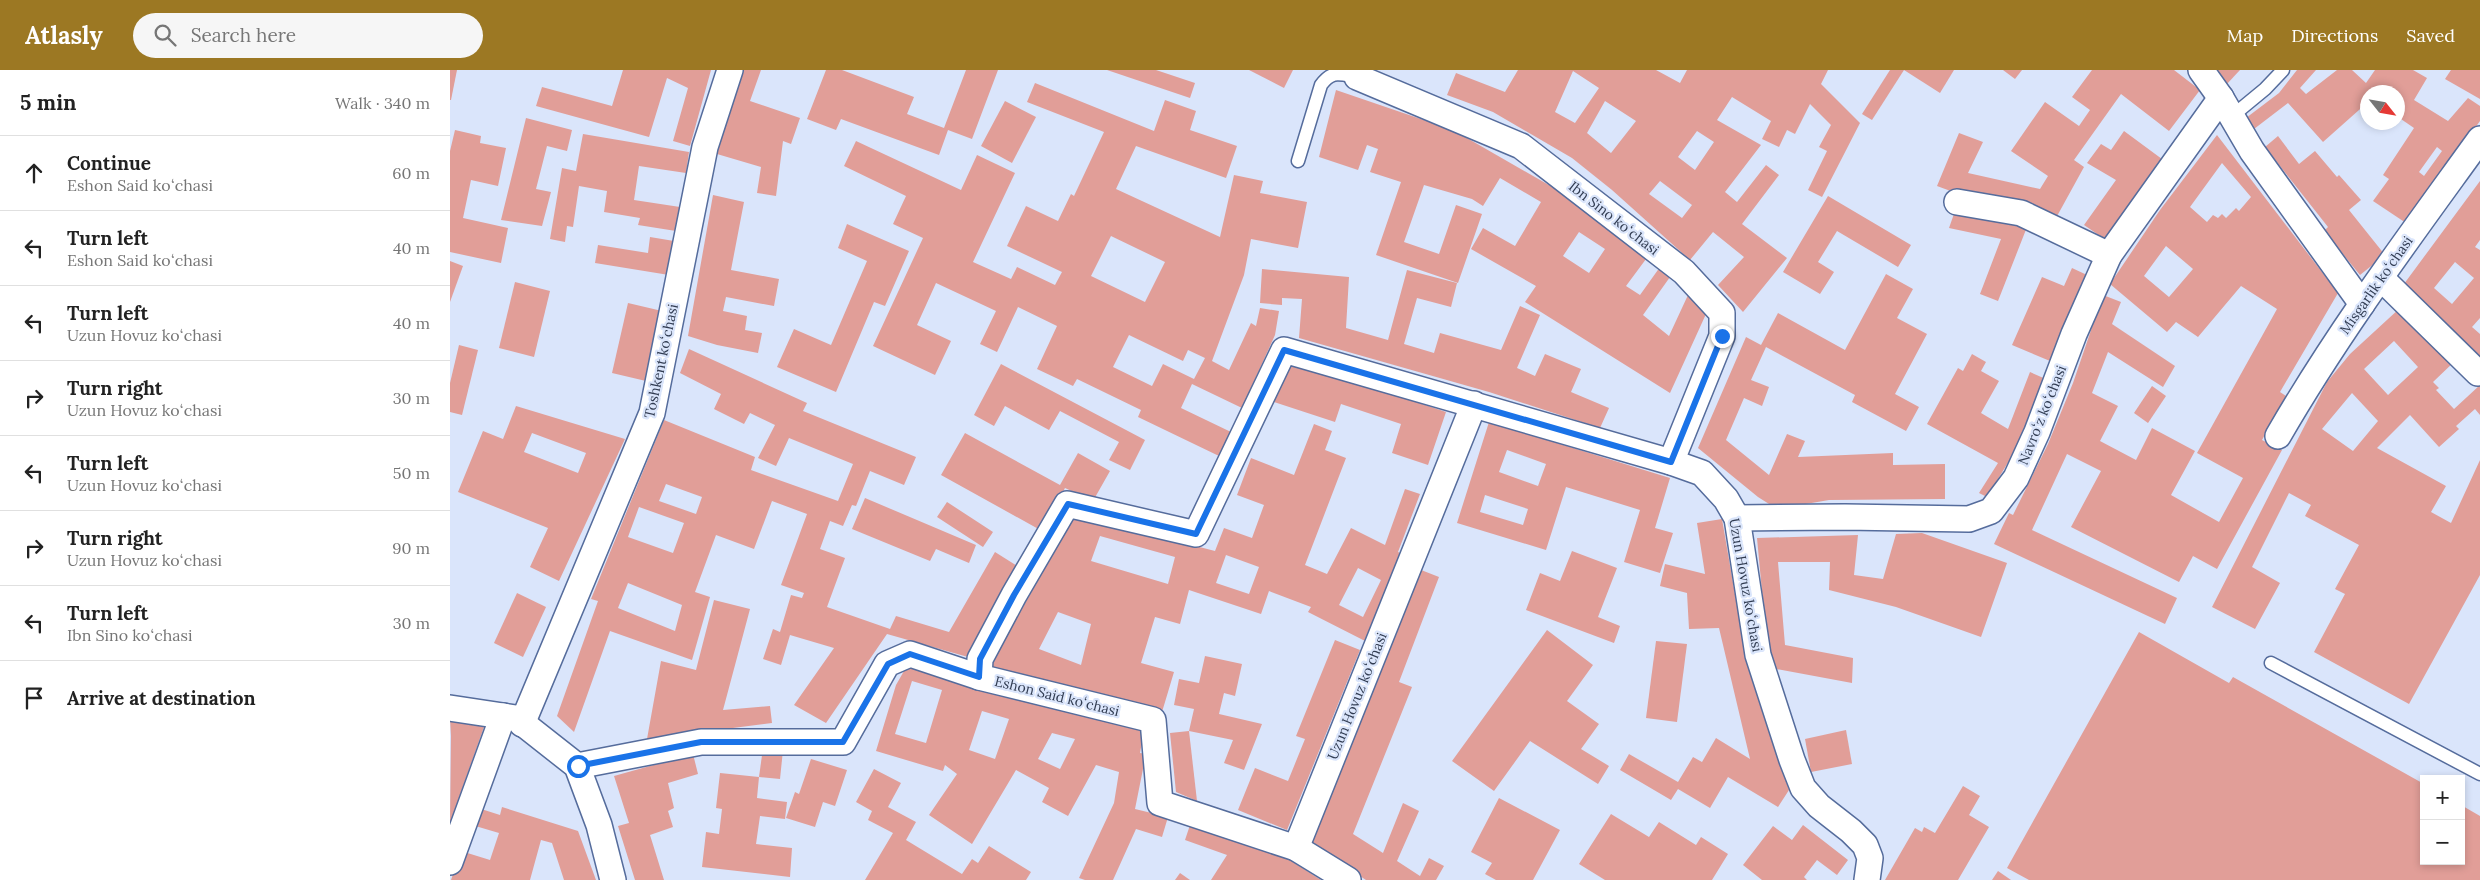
<!DOCTYPE html>
<meta charset="utf-8">
<style>
:root{--surface:#fff;--page:#f6f6f6;--text:#222;--muted:#767676;--line:#e0e0e0;--accent:#9c7823}
body{margin:0;font-family:Lora,serif;background:var(--page);color:var(--text)}
.controls{position:absolute;right:15px;bottom:15px;display:grid;overflow:hidden;border-radius:0px;box-shadow:0 2px 8px #0003}
.controls button{width:45px;height:45px;display:grid;place-items:center;padding:0;border:0;border-bottom:1px solid var(--line);background:var(--surface);color:var(--text);font:25px sans-serif}
.compass{position:absolute;left:1910px;top:15px;width:45px;height:45px;border-radius:50%;background:var(--surface);box-shadow:0 2px 8px #0003;rotate:121deg}
.stop{position:absolute;width:15px;height:15px;margin:-11px;border:4px solid #1a73e8;border-radius:50%;background:#fff}
.stop.end{background:#1a73e8;border-color:#fff;box-shadow:0 1px 5px #0008}
.list{margin:0;padding:0;list-style:none}
h2{display:flex;justify-content:space-between;align-items:center;height:65px;margin:0;padding:0 20px;font-size:21px}
h2 small{font-size:16px;font-weight:400;color:var(--muted)}
.list li{display:grid;grid-template-columns:32px 1fr auto;gap:15px;align-items:center;box-sizing:border-box;height:75px;padding:0 20px;border-top:1px solid var(--line)}
.list b{display:block;font-size:19px;white-space:nowrap}
.list p{margin:0;font-size:16px;white-space:nowrap;color:var(--muted)}
.list em{font-size:16px;font-style:normal;color:var(--muted)}
.icon{flex:none;width:28px;height:28px;fill:none;stroke:currentColor;stroke-width:2;stroke-linecap:round;stroke-linejoin:round}
.map{position:relative;flex:none;width:2030px;height:810px;overflow:hidden}
header{display:flex;align-items:center;gap:30px;box-sizing:border-box;height:70px;padding:0 25px;background:var(--accent);color:#fff}
header strong{font-size:24px}
nav{display:flex;gap:28px;margin-inline-start:auto;font-size:18px}
.search{width:350px;height:45px;background:var(--page);display:flex;align-items:center;gap:12px;box-sizing:border-box;padding:0 18px;border-radius:28px;color:var(--muted);font-size:19px}
main{display:flex}
aside{flex:1;background:var(--surface)}
.map>svg:first-child{display:block}
.building{fill:#e19e98;fill-rule:evenodd}
.lines{fill:none;stroke-linecap:round;stroke-linejoin:round}
.lane-casing{stroke:#556c9c;stroke-width:15}
.street-casing{stroke:#556c9c;stroke-width:28}
.lane{stroke:#fff;stroke-width:12}
.street{stroke:#fff;stroke-width:25}
.route{stroke:#1a73e8;stroke-width:6}
.labels{text-anchor:middle;stroke-width:4.5;stroke-linejoin:round;paint-order:stroke}
.street-label{font-size:14px;fill:#313c52;stroke:#dae5fb}
</style>
<header>
<strong>Atlasly</strong>
<div class="search"><svg class="icon" aria-label="search" viewBox="0 0 24 24"><circle cx="10" cy="10" r="6"/><path d="M15 15l6 6"/></svg>Search here</div>
<nav><a>Map</a><a>Directions</a><a>Saved</a></nav>
</header>
<main>
<aside>
<h2>5 min<small>Walk · 340 m</small></h2>
<ul class="list">
<li><svg class="icon" aria-label="ahead" viewBox="0 0 24 24"><path d="M12 20V5M6 11l6-6 6 6"/></svg><div><b>Continue</b><p>Eshon Said koʻchasi</p></div><em>60 m</em></li>
<li><svg class="icon" aria-label="left" viewBox="0 0 24 24"><path d="M17 20v-9H6M10 6l-5 5 5 5"/></svg><div><b>Turn left</b><p>Eshon Said koʻchasi</p></div><em>40 m</em></li>
<li><svg class="icon" aria-label="left" viewBox="0 0 24 24"><path d="M17 20v-9H6M10 6l-5 5 5 5"/></svg><div><b>Turn left</b><p>Uzun Hovuz koʻchasi</p></div><em>40 m</em></li>
<li><svg class="icon" aria-label="right" viewBox="0 0 24 24"><path d="M7 20v-9h11M14 6l5 5-5 5"/></svg><div><b>Turn right</b><p>Uzun Hovuz koʻchasi</p></div><em>30 m</em></li>
<li><svg class="icon" aria-label="left" viewBox="0 0 24 24"><path d="M17 20v-9H6M10 6l-5 5 5 5"/></svg><div><b>Turn left</b><p>Uzun Hovuz koʻchasi</p></div><em>50 m</em></li>
<li><svg class="icon" aria-label="right" viewBox="0 0 24 24"><path d="M7 20v-9h11M14 6l5 5-5 5"/></svg><div><b>Turn right</b><p>Uzun Hovuz koʻchasi</p></div><em>90 m</em></li>
<li><svg class="icon" aria-label="left" viewBox="0 0 24 24"><path d="M17 20v-9H6M10 6l-5 5 5 5"/></svg><div><b>Turn left</b><p>Ibn Sino koʻchasi</p></div><em>30 m</em></li>
<li><svg class="icon" aria-label="arrive" viewBox="0 0 24 24"><path d="M6 21V4h12l-3 4 3 4H6"/></svg><div><b>Arrive at destination</b></div></li>
</ul>
</aside>
<div class="map">
<svg width="2030" height="810" viewBox="0 0 2030 810">
<rect width="100%" height="100%" fill="#dae5fb"/>
<g class="building">
<polygon points="0,0 7,0 1,30 0,30"/>
<polygon points="173,0 261,0 240,76 223,71 238,18 217,8 199,67 86,36 92,17 162,36"/>
<polygon points="289,0 311,0 300,31 350,48 341,74 333,71 326,126 307,123 311,97 267,84 272,51"/>
<polygon points="376,0 392,0 464,27 457,44 494,58 516,0 548,0 522,69 498,60 489,85 391,49 386,60 357,49"/>
<polygon points="657,0 706,0 745,13 740,28"/>
<polygon points="799,0 843,0 834,18"/>
<path d="M1068,0H1206L1230,13L1237,0H1378L1371,14L1410,53L1372,127L1358,120L1377,81L1369,77L1381,55L1360,34L1345,64L1337,60L1329,77L1312,69L1321,51L1282,27L1267,50L1311,75L1275,122L1287,132L1316,95L1329,105L1292,154L1337,188L1293,242L1268,215L1294,187L1263,162L1240,190L1162,120L1122,88L1043,42L997,25L1006,3L1055,22ZM1123,1L1149,18L1125,53L1105,42ZM1155,31L1186,51L1161,83L1137,63ZM1247,61L1264,72L1245,100L1228,87ZM1210,111L1242,135L1232,148L1199,124Z"/>
<polygon points="1440,0 1454,0 1422,50 1412,44"/>
<polygon points="1454,0 1504,0 1490,23"/>
<polygon points="1553,0 1572,0 1565,9"/>
<polygon points="1642,0 1724,0 1750,20 1719,61 1671,24 1624,90 1634,97 1606,148 1582,134 1506,123 1487,116 1509,63 1533,72 1518,103 1590,119 1598,106 1561,81 1595,32 1629,56 1640,40 1622,27"/>
<polygon points="1764,0 1790,0 1776,15"/>
<path d="M1847,0H1866L1850,18L1856,24L1887,0H1902L1916,13L1925,0H1963L1977,8L1964,30L1998,51L2018,28L2030,36V51L1956,153L1923,131L1939,109L1933,105L1964,58L1948,47V22H1918V32L1873,72L1838,33L1804,59L1796,48L1829,23ZM1987,77L1992,81L1974,106L1969,102Z"/>
<polygon points="2001,0 2030,0 2030,29 1995,9"/>
<path d="M585,13L704,61L715,30L746,41L740,60L787,76L776,108L686,76L666,119L770,167L784,105L813,111L810,123L857,132L848,178L801,169L794,205L762,291L779,300L801,253L806,256L810,238L829,241L825,265L792,338L742,314L731,338L781,362L769,386L688,347L691,340L627,309L623,316L587,299L607,256L568,237L547,282L530,274L546,241L486,213L467,255L501,271L485,305L423,276L473,168L443,154L456,126L394,96L406,71L511,120L527,85L565,103L523,192L561,209L567,197L605,215L612,202L557,176L576,136L608,151L621,124L624,126L654,62L577,32ZM661,166L715,192L695,232L641,206ZM679,265L733,291L738,280L755,288L744,309L713,294L702,316L663,297Z"/>
<path d="M886,20L1003,60L1125,130L1199,185L1176,216L1190,225L1210,197L1220,207L1193,245L1219,266L1238,225L1256,244L1220,323L1075,232L1086,216L1021,179L1033,158L1065,176L1091,132L1050,108L1033,136L1022,129L974,115L954,172L989,184L1006,135L1032,144L1008,213L926,185L951,112L920,102L928,79L917,75L908,100L869,87ZM1129,162L1155,179L1139,203L1113,186Z"/>
<polygon points="555,31 586,47 562,93 531,76"/>
<polygon points="76,48 122,60 117,81 97,76 86,119 101,122 92,156 51,150"/>
<polygon points="5,60 31,66 30,73 56,78 48,116 21,110 13,148 58,158 51,193 0,182 0,81"/>
<polygon points="1674,61 1716,92 1659,172 1634,155 1666,110 1637,93 1651,74 1661,80"/>
<polygon points="133,64 239,82 236,103 189,96 184,130 230,137 226,161 188,155 190,148 154,142 157,121 129,116 123,157 117,156 115,172 100,169 112,98 126,101"/>
<path d="M1767,65L1888,223L1830,322L1836,326L1812,370L1832,380L1767,499L1743,486L1729,512L1621,457L1651,401L1617,384L1582,460L1727,528L1715,554L1544,474L1559,443L1563,445L1598,374L1623,313L1653,225L1671,232L1662,254L1725,296L1713,317L1658,282L1642,323L1668,336L1650,371L1686,390L1702,358L1745,381L1721,425L1769,452L1793,408L1747,383L1827,239L1791,216L1748,267L1726,252L1717,262L1660,214L1710,140ZM1772,93L1801,127L1789,141L1786,138L1776,148L1772,144L1768,148L1763,145L1757,152L1740,137ZM1716,176L1743,199L1719,227L1694,206Z"/>
<polygon points="1828,66 1849,94 1865,81 1887,107 1889,105 1911,130 1899,140 1935,185 1910,205 1874,161 1878,157 1815,77"/>
<path d="M2030,111V170L2025,177L2030,180V248L2022,257L2030,264V295L1951,218ZM2005,192L2024,208L2002,234L1984,218Z"/>
<polygon points="263,125 294,132 281,200 329,209 324,236 276,227 273,241 297,246 295,260 312,263 308,283 267,275 238,266"/>
<polygon points="1378,126 1461,175 1448,197 1387,161 1368,192 1384,202 1370,224 1333,202"/>
<polygon points="1505,141 1577,157 1548,231 1530,224 1551,169 1499,158"/>
<polygon points="397,154 459,181 435,236 424,232 386,322 327,297 344,259 381,275 417,191 388,178"/>
<polygon points="200,167 224,171 219,205 145,193 148,175 198,183"/>
<polygon points="0,191 13,196 0,232"/>
<polygon points="1622,198 1637,205 1600,291 1562,275 1592,207 1614,216"/>
<polygon points="812,199 899,207 896,258 938,270 957,200 1007,213 1001,237 967,228 954,274 984,283 990,263 1051,280 1070,236 1090,245 1067,298 1085,306 1095,284 1131,299 1121,322 1159,338 1150,358 1039,322 849,268 852,229 832,228 832,235 810,233"/>
<polygon points="1436,204 1463,219 1447,248 1477,264 1445,324 1469,337 1456,361 1402,332 1405,325 1316,277 1301,310 1319,317 1312,336 1294,328 1276,370 1319,405 1337,364 1355,371 1348,387 1443,383 1443,395 1495,394 1495,429 1379,430 1327,439 1308,427 1248,378 1296,267 1311,275 1328,243 1395,280"/>
<polygon points="65,212 100,221 84,287 49,278"/>
<polygon points="178,233 212,241 196,311 162,303"/>
<path d="M1950,238L2005,291L1983,312L1989,318L1986,320L2004,339L2030,315V345L2025,339L2006,356L2009,359L1989,377L1960,345L1927,378L1996,416L1981,442L2001,453L2030,390V505L1959,634L1864,582L1895,524L1885,519L1909,475L1855,446L1861,435L1839,423L1802,497L1830,513L1805,559L1762,537L1877,312L1900,284ZM1944,271L1968,297L1938,325L1914,299ZM1902,323L1928,351L1903,381L1872,359Z"/>
<polygon points="9,275 28,280 12,345 0,342 0,313"/>
<path d="M239,279L357,333L353,341L466,387L454,415L420,401L406,436L402,435L393,456L380,451L370,479L395,488L377,537L440,559L446,546L499,562L545,482L569,497L518,587L437,564L376,653L344,635L384,578L340,565L331,595L313,589L323,559L330,562L341,525L352,528L354,523L331,515L357,444L322,431L304,479L266,465L245,522L260,527L242,590L160,561L124,662L107,646L148,531L141,529L214,350L305,387L301,400L388,431L403,394L339,368L326,396L308,388L325,355L300,343L294,354L264,339L271,324L230,303ZM216,414L252,427L246,444L209,431ZM189,437L234,453L223,483L178,467ZM178,513L232,535L225,561L168,538Z"/>
<polygon points="1522,284 1536,292 1531,301 1549,311 1531,343 1558,359 1580,302 1598,310 1579,358 1537,427 1529,423 1548,393 1477,354 1508,298 1513,301"/>
<polygon points="838,289 996,342 978,395 942,383 951,354 891,334 885,352 824,332"/>
<polygon points="551,294 695,370 680,400 659,390 669,372 610,341 599,360 555,336 544,356 524,345"/>
<polygon points="1702,316 1716,326 1698,353 1684,343"/>
<path d="M66,336L175,369L109,511L80,497L98,458L8,422L33,361L53,369ZM82,363L136,383L128,403L74,382Z"/>
<path d="M1039,352L1220,408L1205,458L1223,463L1210,503L1174,492L1190,440L1116,417L1096,480L1007,453ZM1057,380L1096,394L1088,416L1049,402ZM1035,425L1078,439L1073,455L1030,442Z"/>
<path d="M864,354L882,361L875,380L896,388L855,495L877,504L901,458L935,475L955,419L970,424L948,482L958,487L919,573L858,542L861,537L819,521L811,544L739,520L730,554L705,547L691,593L724,602L712,642L539,597L625,445L765,481L774,458L802,468L814,435L787,425L801,388L844,405ZM650,466L725,487L718,514L641,491ZM776,485L809,497L799,524L766,513ZM908,498L931,510L913,547L889,535ZM608,542L641,554L631,595L589,579Z"/>
<polygon points="515,363 610,415 628,383 660,401 643,431 615,418 592,461 491,405"/>
<polygon points="415,428 526,475 519,493 486,479 480,491 402,459"/>
<polygon points="497,432 543,462 533,477 487,447"/>
<polygon points="1272,449 1296,588 1339,720 1328,737 1278,707 1260,738 1228,719 1221,730 1170,700 1179,684 1228,712 1243,687 1252,692 1266,668 1300,689 1269,558 1239,559 1237,523 1210,516 1215,494 1255,504 1247,453"/>
<polygon points="1472,463 1557,493 1531,567 1446,537 1379,520 1380,492 1328,492 1335,575 1403,588 1402,613 1326,599 1317,575 1307,468 1408,465 1404,505 1433,509 1446,464"/>
<polygon points="1122,481 1167,498 1148,547 1170,556 1164,573 1076,540 1090,503 1110,511"/>
<polygon points="966,498 989,507 949,612 962,617 903,764 933,783 953,733 969,741 947,791 970,806 979,788 994,796 986,810 916,810 862,774 928,604"/>
<polygon points="67,523 96,537 73,587 44,573"/>
<polygon points="264,530 300,539 273,640 320,636 322,653 197,669 211,591 246,600"/>
<polygon points="1097,560 1143,595 1117,631 1149,654 1131,679 1159,696 1148,714 1080,671 1044,721 1002,691"/>
<polygon points="1689,562 1779,613 1783,607 1974,714 1974,791 2011,791 2011,735 2030,746 2030,810 1579,810 1557,798"/>
<polygon points="885,570 910,580 837,760 788,740 805,698 838,711 855,669 846,666"/>
<polygon points="1206,571 1237,574 1227,652 1196,648"/>
<polygon points="755,586 792,594 785,626 774,623 769,644 812,654 794,700 774,693 783,670 739,661 744,639 724,635 729,609 749,613"/>
<path d="M458,594L694,661L690,683L696,684L685,739L718,747L712,767L686,759L663,810H635L629,808L664,733L669,702L646,695L618,746L592,732L599,718L566,700L522,774L479,745L507,704L495,695L493,701L426,681L446,615ZM462,611L492,620L476,673L445,664ZM532,641L559,649L545,689L519,680ZM602,663L625,669L610,699L588,689Z"/>
<polygon points="0,648 34,657 0,753 1,666"/>
<polygon points="1396,660 1402,694 1361,702 1355,669"/>
<polygon points="739,661 747,731 726,722 720,663"/>
<polygon points="313,678 333,680 330,709 309,707"/>
<polygon points="243,684 248,704 218,713 224,738 218,741 223,757 200,765 214,810 185,810 168,756 179,753 164,706"/>
<polygon points="361,689 397,700 385,736 373,732 365,757 336,748 345,722 349,724"/>
<polygon points="424,699 451,713 438,737 466,752 456,770 512,804 522,789 528,793 539,776 581,802 576,810 415,810 443,763 418,750 422,741 406,732"/>
<polygon points="270,703 309,707 307,728 337,732 335,749 310,746 306,774 342,778 340,807 252,797 256,762 269,764 272,739 266,738"/>
<polygon points="1513,716 1530,726 1519,745 1539,757 1508,810 1435,810 1465,758 1472,762 1474,757 1485,763"/>
<polygon points="1049,728 1110,760 1083,810 1046,810 1035,804 1042,793 1021,782"/>
<polygon points="52,737 128,761 146,810 114,810 102,773 91,770 80,810 1,810 11,781 40,790 49,763 22,755 28,738 50,745"/>
<polygon points="1161,744 1199,767 1209,752 1246,775 1251,767 1278,784 1262,810 1155,810 1129,794"/>
<polygon points="741,752 818,776 871,810 761,810 777,785 735,770"/>
<polygon points="1353,755 1398,790 1387,805 1367,790 1354,807 1357,810 1312,810 1293,795 1323,756 1342,770"/>
<polygon points="1548,801 1561,810 1542,810"/>
<polygon points="730,803 740,810 725,810"/>
</g>
<g class="lines">
<defs>
<g id="lane">
<polyline points="1781,47 1815,19 1833,0"/>
<path d="M848,91L871,15C882,0 889,4 907,7"/>
<polyline points="1821,593 2030,704"/>
</g>
<g id="street">
<polyline points="910,0 907,7 1071,76 1234,202 1272,243 1272,266 1221,392"/>
<polyline points="1751,0 1771,28 1802,81 1912,234"/>
<polyline points="1507,132 1571,143 1659,185"/>
<polyline points="1931,208 2028,303"/>
<path d="M1828,366C1888,262 1960,166 2030,69"/>
<polyline points="1287,448 1395,447 1519,449 1541,441 1566,408 1587,362 1624,264 1659,185 1771,28"/>
<polyline points="529,607 530,589 564,525 617,434 746,464 834,280 1221,392 1252,403 1276,429 1287,448 1308,585 1342,690 1353,718 1369,736 1401,761 1415,775 1420,788 1417,810"/>
<polyline points="0,638 66,648 127,696 149,755 163,810"/>
<polyline points="72,654 202,343 255,77 280,0"/>
<polyline points="127,696 251,672 393,672 437,594 460,584 529,607 703,650 710,733 846,778 898,810"/>
<polyline points="846,778 1024,334"/>
<polyline points="0,792 53,646"/>
</g>
</defs>
<use href="#lane" class="lane-casing"/>
<use href="#street" class="street-casing"/>
<use href="#lane" class="lane"/>
<use href="#street" class="street"/>
</g>
<g class="lines">
<polyline class="route" points="128,696 251,672 393,672 438,594 460,584 529,607 530,589 564,525 618,434 746,464 834,280 1221,392 1272,266"/>
</g>
<g class="labels">
<g class="street-label">
<text transform="translate(1164 148) rotate(38)" y="5">Ibn Sino koʻchasi</text>
<text transform="translate(1926 215) rotate(-55)" y="5">Misgarlik koʻchasi</text>
<text transform="translate(211 291) rotate(-78)" y="5">Toshkent koʻchasi</text>
<text transform="translate(1592 345) rotate(-68)" y="5">Navroʻz koʻchasi</text>
<text transform="translate(1296 515) rotate(80)" y="5">Uzun Hovuz koʻchasi</text>
<text transform="translate(607 626) rotate(14)" y="5">Eshon Said koʻchasi</text>
<text transform="translate(907 626) rotate(-68)" y="5">Uzun Hovuz koʻchasi</text>
</g>
</g>
</svg>
<div class="controls">
<button>+</button>
<button>−</button>
</div>
<svg class="compass" viewBox="-18 -18 36 36"><path d="M0-13l5 13h-10z" fill="#e53935"/><path d="M0 13l5-13h-10z" fill="#767676"/></svg>
<div class="stop" style="left:128px;top:696px"></div>
<div class="stop end" style="left:1272px;top:266px"></div>
</div>
</main>
